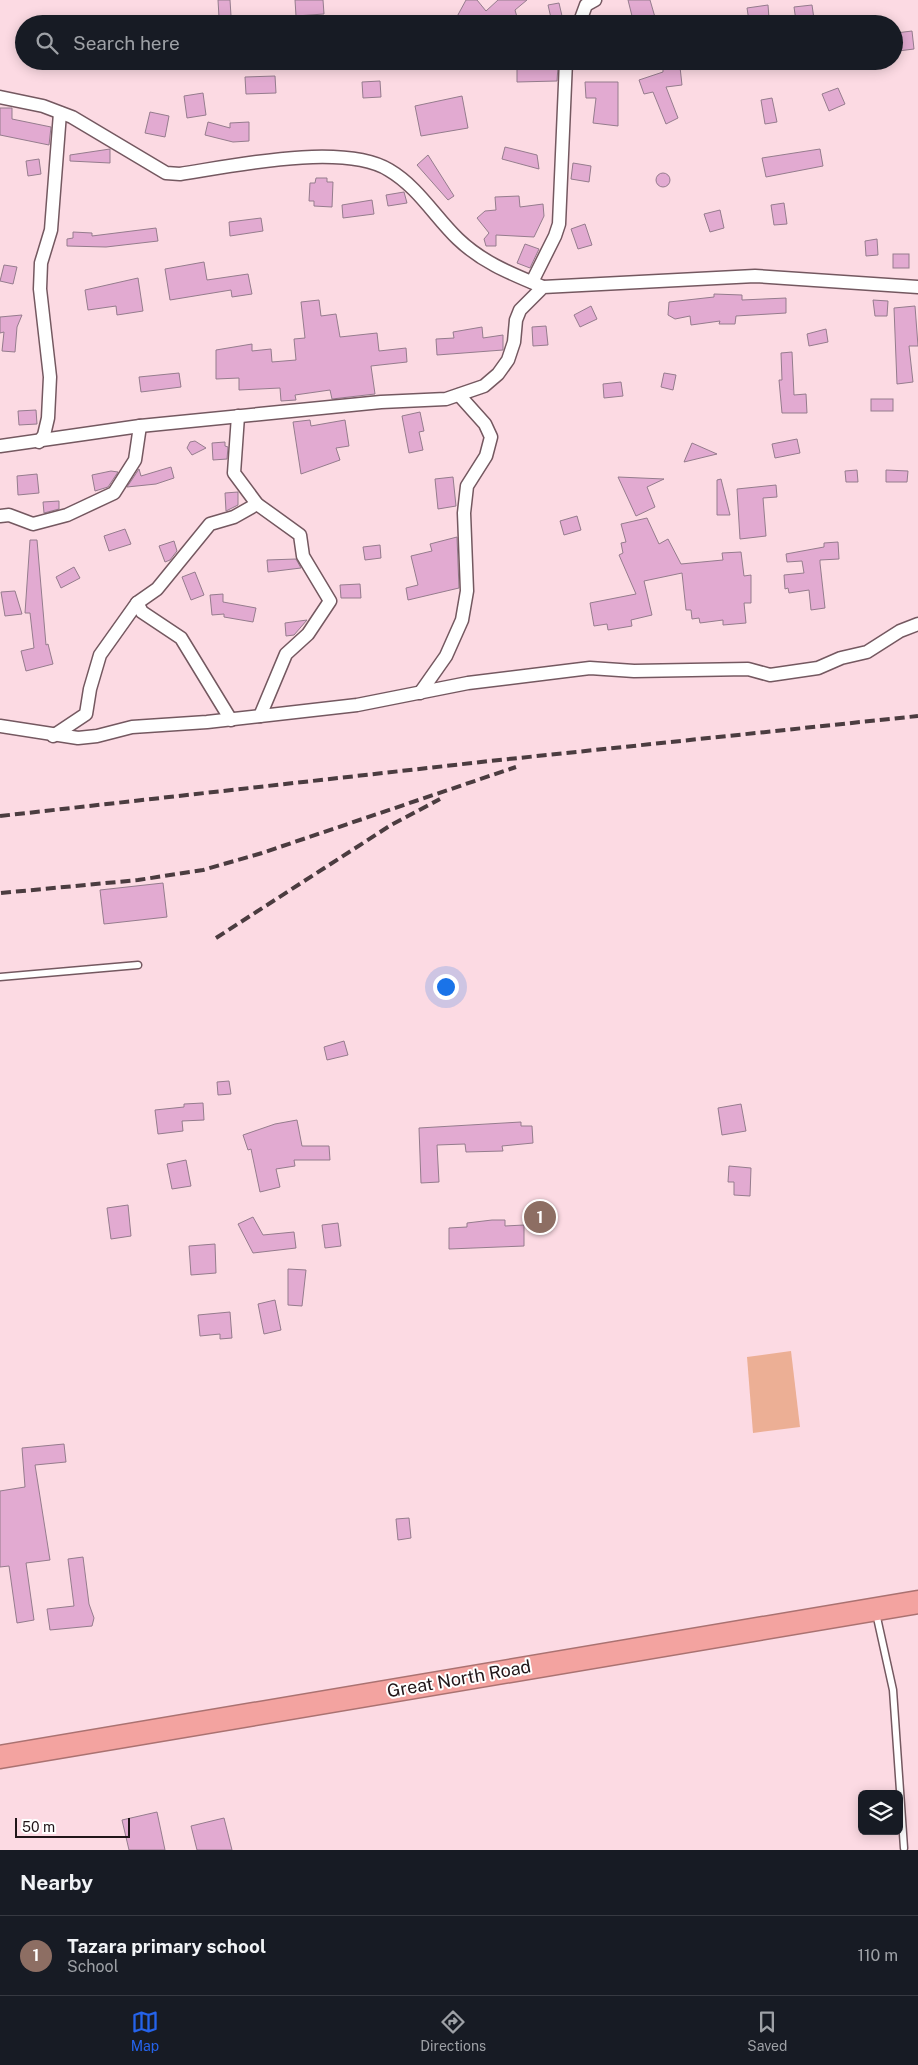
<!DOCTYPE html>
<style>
:root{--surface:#171b24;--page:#242831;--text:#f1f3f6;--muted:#9ea1a6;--line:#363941;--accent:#2563eb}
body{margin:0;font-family:"Public Sans",sans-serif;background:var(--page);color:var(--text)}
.controls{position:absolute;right:15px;bottom:15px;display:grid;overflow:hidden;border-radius:8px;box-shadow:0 2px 12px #0003}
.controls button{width:45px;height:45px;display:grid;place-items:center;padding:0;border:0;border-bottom:1px solid var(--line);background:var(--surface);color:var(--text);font:25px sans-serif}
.scale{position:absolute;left:15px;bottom:12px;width:115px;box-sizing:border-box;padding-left:5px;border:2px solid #211619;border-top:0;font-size:14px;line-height:18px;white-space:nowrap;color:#211619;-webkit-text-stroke:4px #fff;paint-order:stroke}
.you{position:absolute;left:445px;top:986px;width:18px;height:18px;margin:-12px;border:4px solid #fff;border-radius:50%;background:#1a73e8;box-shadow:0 0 0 8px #1a73e833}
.badge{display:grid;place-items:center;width:32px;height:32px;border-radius:50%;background:var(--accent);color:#fff;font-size:16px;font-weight:700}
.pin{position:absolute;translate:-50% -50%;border:2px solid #fff;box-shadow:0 1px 5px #0006}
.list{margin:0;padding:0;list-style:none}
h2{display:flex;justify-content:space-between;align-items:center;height:65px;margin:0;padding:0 20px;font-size:21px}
h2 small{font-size:16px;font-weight:400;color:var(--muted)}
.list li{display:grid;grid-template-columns:32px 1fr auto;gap:15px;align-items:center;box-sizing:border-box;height:80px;padding:0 20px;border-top:1px solid var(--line)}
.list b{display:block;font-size:19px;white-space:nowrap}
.list p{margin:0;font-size:16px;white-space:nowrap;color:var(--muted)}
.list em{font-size:16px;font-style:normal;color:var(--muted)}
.icon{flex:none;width:28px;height:28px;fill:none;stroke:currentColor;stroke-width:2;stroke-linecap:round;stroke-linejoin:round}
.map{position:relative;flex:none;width:918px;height:1850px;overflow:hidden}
.search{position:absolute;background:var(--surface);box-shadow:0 2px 12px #0003;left:15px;right:15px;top:15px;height:55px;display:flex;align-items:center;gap:12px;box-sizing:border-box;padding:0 18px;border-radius:28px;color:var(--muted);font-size:19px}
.sheet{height:145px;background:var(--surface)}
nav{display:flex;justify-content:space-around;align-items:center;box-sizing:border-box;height:70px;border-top:1px solid var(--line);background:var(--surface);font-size:14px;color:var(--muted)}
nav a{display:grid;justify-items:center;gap:2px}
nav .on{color:var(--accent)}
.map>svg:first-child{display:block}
.green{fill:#ecaf95}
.building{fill:#e2aad1;stroke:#957c8d}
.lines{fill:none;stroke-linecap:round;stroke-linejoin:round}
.lane-casing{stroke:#745860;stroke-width:9}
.street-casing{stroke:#745860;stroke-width:15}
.highway-casing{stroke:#aa7271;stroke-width:25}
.lane{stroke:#fff;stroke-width:6}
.street{stroke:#fff;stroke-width:12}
.highway{stroke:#f3a3a0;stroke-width:22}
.rail{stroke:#4b3c40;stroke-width:4;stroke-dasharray:10 5;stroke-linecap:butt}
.labels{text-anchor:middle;stroke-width:4;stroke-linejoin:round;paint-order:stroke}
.street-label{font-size:18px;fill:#211619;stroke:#fff}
</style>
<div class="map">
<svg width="918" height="1850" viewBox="0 0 918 1850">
<rect width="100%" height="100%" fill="#fcdae3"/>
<polygon class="green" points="791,1351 800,1427 753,1433 747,1357"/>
<g class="building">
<polygon points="218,0 230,0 231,16 219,17"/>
<polygon points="295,0 323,0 324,14 296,16"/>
<polygon points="466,0 477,0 486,11 498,0 527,0 515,10 519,24 453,24"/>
<polygon points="628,0 650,0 657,24 634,24"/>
<polygon points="559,3 562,16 551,18 548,5"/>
<polygon points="768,5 769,18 749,21 747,8"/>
<polygon points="812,5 814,19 796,21 794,7"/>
<polygon points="912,31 914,49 898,51 896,33"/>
<polygon points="558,66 557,81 517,82 517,67"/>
<polygon points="680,67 682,85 666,87 678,118 666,124 653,92 644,94 639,80 663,72 663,69"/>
<polygon points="275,76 276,93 246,94 245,77"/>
<polygon points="380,81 381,97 363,98 362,82"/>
<polygon points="585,82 618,82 618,126 593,123 596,98 586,98"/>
<polygon points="838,88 845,104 829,111 822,94"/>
<polygon points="203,93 206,115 187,118 184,96"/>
<polygon points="462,96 468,128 421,136 415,106"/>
<polygon points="772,98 777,122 765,124 761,100"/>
<polygon points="0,108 12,108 12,119 51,127 49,145 0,135"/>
<polygon points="150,112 169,116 165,137 145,133"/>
<polygon points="208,122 230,128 230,123 249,122 249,141 233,142 205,135"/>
<polygon points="505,147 537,155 539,169 502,159"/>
<polygon points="110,149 110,163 70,161 70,155"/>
<polygon points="820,149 823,166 766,177 762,158"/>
<polygon points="428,155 454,196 448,200 417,165"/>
<polygon points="39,159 41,174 28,176 26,161"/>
<polygon points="573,163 591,166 589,182 571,179"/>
<circle cx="663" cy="180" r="7"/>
<polygon points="316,178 327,178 327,182 333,182 332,207 314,206 314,201 309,201 310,183 315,183"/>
<polygon points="404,192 407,203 388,206 386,195"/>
<polygon points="519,196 520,207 543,204 544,216 534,237 496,235 496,246 486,246 484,239 489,233 477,218 485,211 496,210 495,197"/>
<polygon points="372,200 374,214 343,218 342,205"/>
<polygon points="784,203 787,224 774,225 771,205"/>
<polygon points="720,210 724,228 710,232 704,214"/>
<polygon points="261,218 263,231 230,236 229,222"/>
<polygon points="585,224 592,245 578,249 571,229"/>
<polygon points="156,228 158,241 106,247 67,246 67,239 73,238 73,232 92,233 92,236"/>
<polygon points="877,239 878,255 866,256 865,241"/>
<polygon points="525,244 539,249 530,268 517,263"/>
<rect x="893" y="254" width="16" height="14"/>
<polygon points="204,262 207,280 248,274 252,294 232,297 231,290 170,300 165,269"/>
<polygon points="4,265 17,267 13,284 0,281"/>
<polygon points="138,278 143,311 117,315 116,306 88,310 85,290"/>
<polygon points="714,294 742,295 742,300 786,298 786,313 736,316 735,324 719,324 720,321 691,325 690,316 675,319 668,315 669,302 714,297"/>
<polygon points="319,300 321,316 336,314 340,337 377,333 379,351 406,348 407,362 371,366 375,394 332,399 330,390 295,395 296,400 281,401 280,388 239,390 239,378 216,379 216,350 252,344 252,351 271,349 272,362 296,360 294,339 305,338 301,302"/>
<polygon points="873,300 888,301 887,316 875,316"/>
<polygon points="591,306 597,319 580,327 574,315"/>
<polygon points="915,306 918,346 909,346 913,382 897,384 894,308"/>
<polygon points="22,315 17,327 15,352 2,351 4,332 0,333 0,317"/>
<polygon points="546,326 548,345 533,346 532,327"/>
<polygon points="482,327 483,338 503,335 503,350 437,355 436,339 454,338 453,332"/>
<polygon points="826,329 828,342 809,346 807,334"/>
<polygon points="792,352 794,395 806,394 807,413 782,413 779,380 782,380 781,353"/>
<polygon points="179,373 181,387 141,392 139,377"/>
<polygon points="664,373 676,375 673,390 661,387"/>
<polygon points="621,382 623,396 604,398 603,384"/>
<rect x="871" y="399" width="22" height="12"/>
<polygon points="36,410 37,424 19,425 18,411"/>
<polygon points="420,412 424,431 419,432 423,450 409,453 402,416"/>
<polygon points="310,420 311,426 345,420 349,446 336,448 340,460 301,474 293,422"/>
<polygon points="797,439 800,453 775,458 772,444"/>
<polygon points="195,441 206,448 192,455 187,448 190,442"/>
<polygon points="225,442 225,446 228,447 227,459 213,460 212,443"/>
<polygon points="692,443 717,454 684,462"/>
<polygon points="171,467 174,478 156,484 127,487 139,469 141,476"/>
<polygon points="857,470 858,482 846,482 845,471"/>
<polygon points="886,470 908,471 907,482 886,482"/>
<polygon points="111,471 118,472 108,487 95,491 92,475"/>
<polygon points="37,474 39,493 18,495 17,476"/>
<polygon points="453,477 456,506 438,509 435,479"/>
<polygon points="618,477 664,479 647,487 655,507 636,516"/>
<polygon points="721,479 730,515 717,515 717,480"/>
<polygon points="776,485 777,497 763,498 766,536 740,539 737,489"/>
<polygon points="238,492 238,505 226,511 225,493"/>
<polygon points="59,501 59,509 44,513 43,502"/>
<polygon points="577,516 581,530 564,535 560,521"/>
<polygon points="647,518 659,544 668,539 681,564 723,560 722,553 741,552 744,576 751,575 751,603 744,603 746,623 723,625 723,620 700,623 699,618 692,619 691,610 686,610 682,573 644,581 652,615 631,620 632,626 608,630 607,624 594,626 590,603 636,594 619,555 623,553 621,543 626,542 621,524"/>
<polygon points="125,529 131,544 109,551 104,536"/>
<polygon points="457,537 459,588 408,600 406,588 418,585 411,556 432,551 430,544"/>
<polygon points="30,540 37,540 46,645 48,644 53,664 26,671 21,651 34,648 30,613 25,613"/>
<polygon points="174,541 177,551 170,560 165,562 159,546"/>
<polygon points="838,542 839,559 820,560 820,563 825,608 811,610 809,590 789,593 788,588 785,589 784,575 804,573 802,561 787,562 786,554 824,547 824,543"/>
<polygon points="380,545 381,558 365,560 363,547"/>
<polygon points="296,559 301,568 268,572 267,560"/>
<polygon points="74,567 80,578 61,588 56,577"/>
<polygon points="195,572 204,595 191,600 182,577"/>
<polygon points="360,584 361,598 341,598 340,585"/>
<polygon points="15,591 22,614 5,616 1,592"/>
<polygon points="223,594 223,602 256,608 253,622 224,617 224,614 212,615 210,595"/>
<polygon points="307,620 294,635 286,636 285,623"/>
<polygon points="163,883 167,917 104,924 100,890"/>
<polygon points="344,1041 348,1055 327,1060 324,1047"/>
<polygon points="229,1081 231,1094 218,1095 217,1082"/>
<polygon points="203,1103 204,1120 182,1121 183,1131 158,1134 155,1110 184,1107 184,1104"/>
<polygon points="741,1104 746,1131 722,1135 718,1108"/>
<polygon points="297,1120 302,1146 329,1146 330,1160 294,1160 295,1166 276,1169 280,1187 260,1192 251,1149 248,1150 243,1135 275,1124"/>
<polygon points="521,1122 521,1126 532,1126 533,1143 502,1146 503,1151 466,1152 465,1144 437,1145 439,1182 421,1183 419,1128"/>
<polygon points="186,1160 191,1186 172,1189 167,1164"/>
<polygon points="729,1166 751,1168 750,1196 734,1195 734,1182 728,1182"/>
<polygon points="128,1205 131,1236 111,1239 107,1208"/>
<polygon points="253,1217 263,1235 294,1232 296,1248 253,1253 238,1224"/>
<polygon points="492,1220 505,1220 505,1226 524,1225 524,1246 449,1249 449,1228 467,1227 467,1223"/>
<polygon points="338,1223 341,1246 325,1248 322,1225"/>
<polygon points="215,1244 216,1273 191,1275 189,1246"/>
<polygon points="288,1269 306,1270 302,1306 288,1305"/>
<polygon points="275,1300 281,1330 264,1334 258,1304"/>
<polygon points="230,1312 232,1338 220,1339 220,1334 200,1336 198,1315"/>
<polygon points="64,1444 66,1462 35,1465 50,1560 26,1563 34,1620 17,1623 9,1566 0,1567 0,1491 25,1487 22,1448"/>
<polygon points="409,1518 411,1538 398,1540 396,1519"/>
<polygon points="83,1557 89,1604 94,1618 92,1626 50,1630 47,1609 74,1606 68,1559"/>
<polygon points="157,1812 165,1850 129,1850 122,1820"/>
<polygon points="224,1818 232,1850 197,1850 191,1826"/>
</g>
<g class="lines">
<defs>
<g id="lane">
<polyline points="0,977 138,965"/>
<polyline points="876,1613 893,1690 904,1848"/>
</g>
<g id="street">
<polyline points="579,24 586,5 595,0"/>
<path d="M0,97L43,106L72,117L166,173L180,174C232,166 343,142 389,170C418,187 435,217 458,239C483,263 512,274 543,287"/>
<polyline points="532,282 555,236 559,224 566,61"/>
<polyline points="238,416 234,473 257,504 300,535 303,556 330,601 308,634 286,654 260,716"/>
<polyline points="39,442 44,435 48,418 50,377 40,289 41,263 51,230 60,113"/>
<polyline points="0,446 140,426 381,402 446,399 484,386 498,374 508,360 514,342 516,320 520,310 543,287 755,276 918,287"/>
<polyline points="0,516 9,515 33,524 67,515 114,493 135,460 140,426"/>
<polyline points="420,693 446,656 462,620 467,591 464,513 467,486 486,456 491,437 485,424 459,395"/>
<polyline points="231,720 181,638 142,612 137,603 157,589 210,524 234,517 257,504"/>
<polyline points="0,726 78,738 97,736 132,727 207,722 357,705 468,683 590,668 634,671 748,669 770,675 818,668 841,658 867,652 900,631 918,624"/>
<polyline points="53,736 86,714 90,689 100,655 137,603"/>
</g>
<polyline id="highway" points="0,1757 918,1602"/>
</defs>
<use href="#lane" class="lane-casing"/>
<use href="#street" class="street-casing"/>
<use href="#highway" class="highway-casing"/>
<use href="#lane" class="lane"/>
<use href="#street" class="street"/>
<use href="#highway" class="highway"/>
<g class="rail">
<polyline points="0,816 490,761 918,716"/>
<polyline points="1,893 138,880 203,870 262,853 516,767"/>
<polyline points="216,938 391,825 440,799"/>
</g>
</g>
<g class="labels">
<g class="street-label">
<text transform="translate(459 1679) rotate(-10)" y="6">Great North Road</text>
</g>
</g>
</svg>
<div class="controls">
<button><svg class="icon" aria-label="layers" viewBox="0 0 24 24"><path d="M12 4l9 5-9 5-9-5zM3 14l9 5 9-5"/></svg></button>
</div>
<div class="scale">50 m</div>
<div class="you"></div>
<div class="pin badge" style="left:540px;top:1217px;background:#8d6e63">1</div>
<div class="search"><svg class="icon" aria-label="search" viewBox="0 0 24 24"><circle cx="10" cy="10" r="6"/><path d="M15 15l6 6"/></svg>Search here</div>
</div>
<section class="sheet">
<h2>Nearby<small></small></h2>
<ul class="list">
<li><span class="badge" style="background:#8d6e63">1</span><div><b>Tazara primary school</b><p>School</p></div><em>110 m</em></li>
</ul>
</section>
<nav>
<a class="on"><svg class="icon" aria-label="map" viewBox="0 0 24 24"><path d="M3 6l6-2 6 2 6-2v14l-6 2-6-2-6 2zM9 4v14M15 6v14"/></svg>Map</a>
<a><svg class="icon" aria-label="directions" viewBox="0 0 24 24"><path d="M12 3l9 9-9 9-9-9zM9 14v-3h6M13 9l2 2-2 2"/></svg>Directions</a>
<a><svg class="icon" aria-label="saved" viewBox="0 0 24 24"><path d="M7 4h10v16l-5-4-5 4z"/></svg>Saved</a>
</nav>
